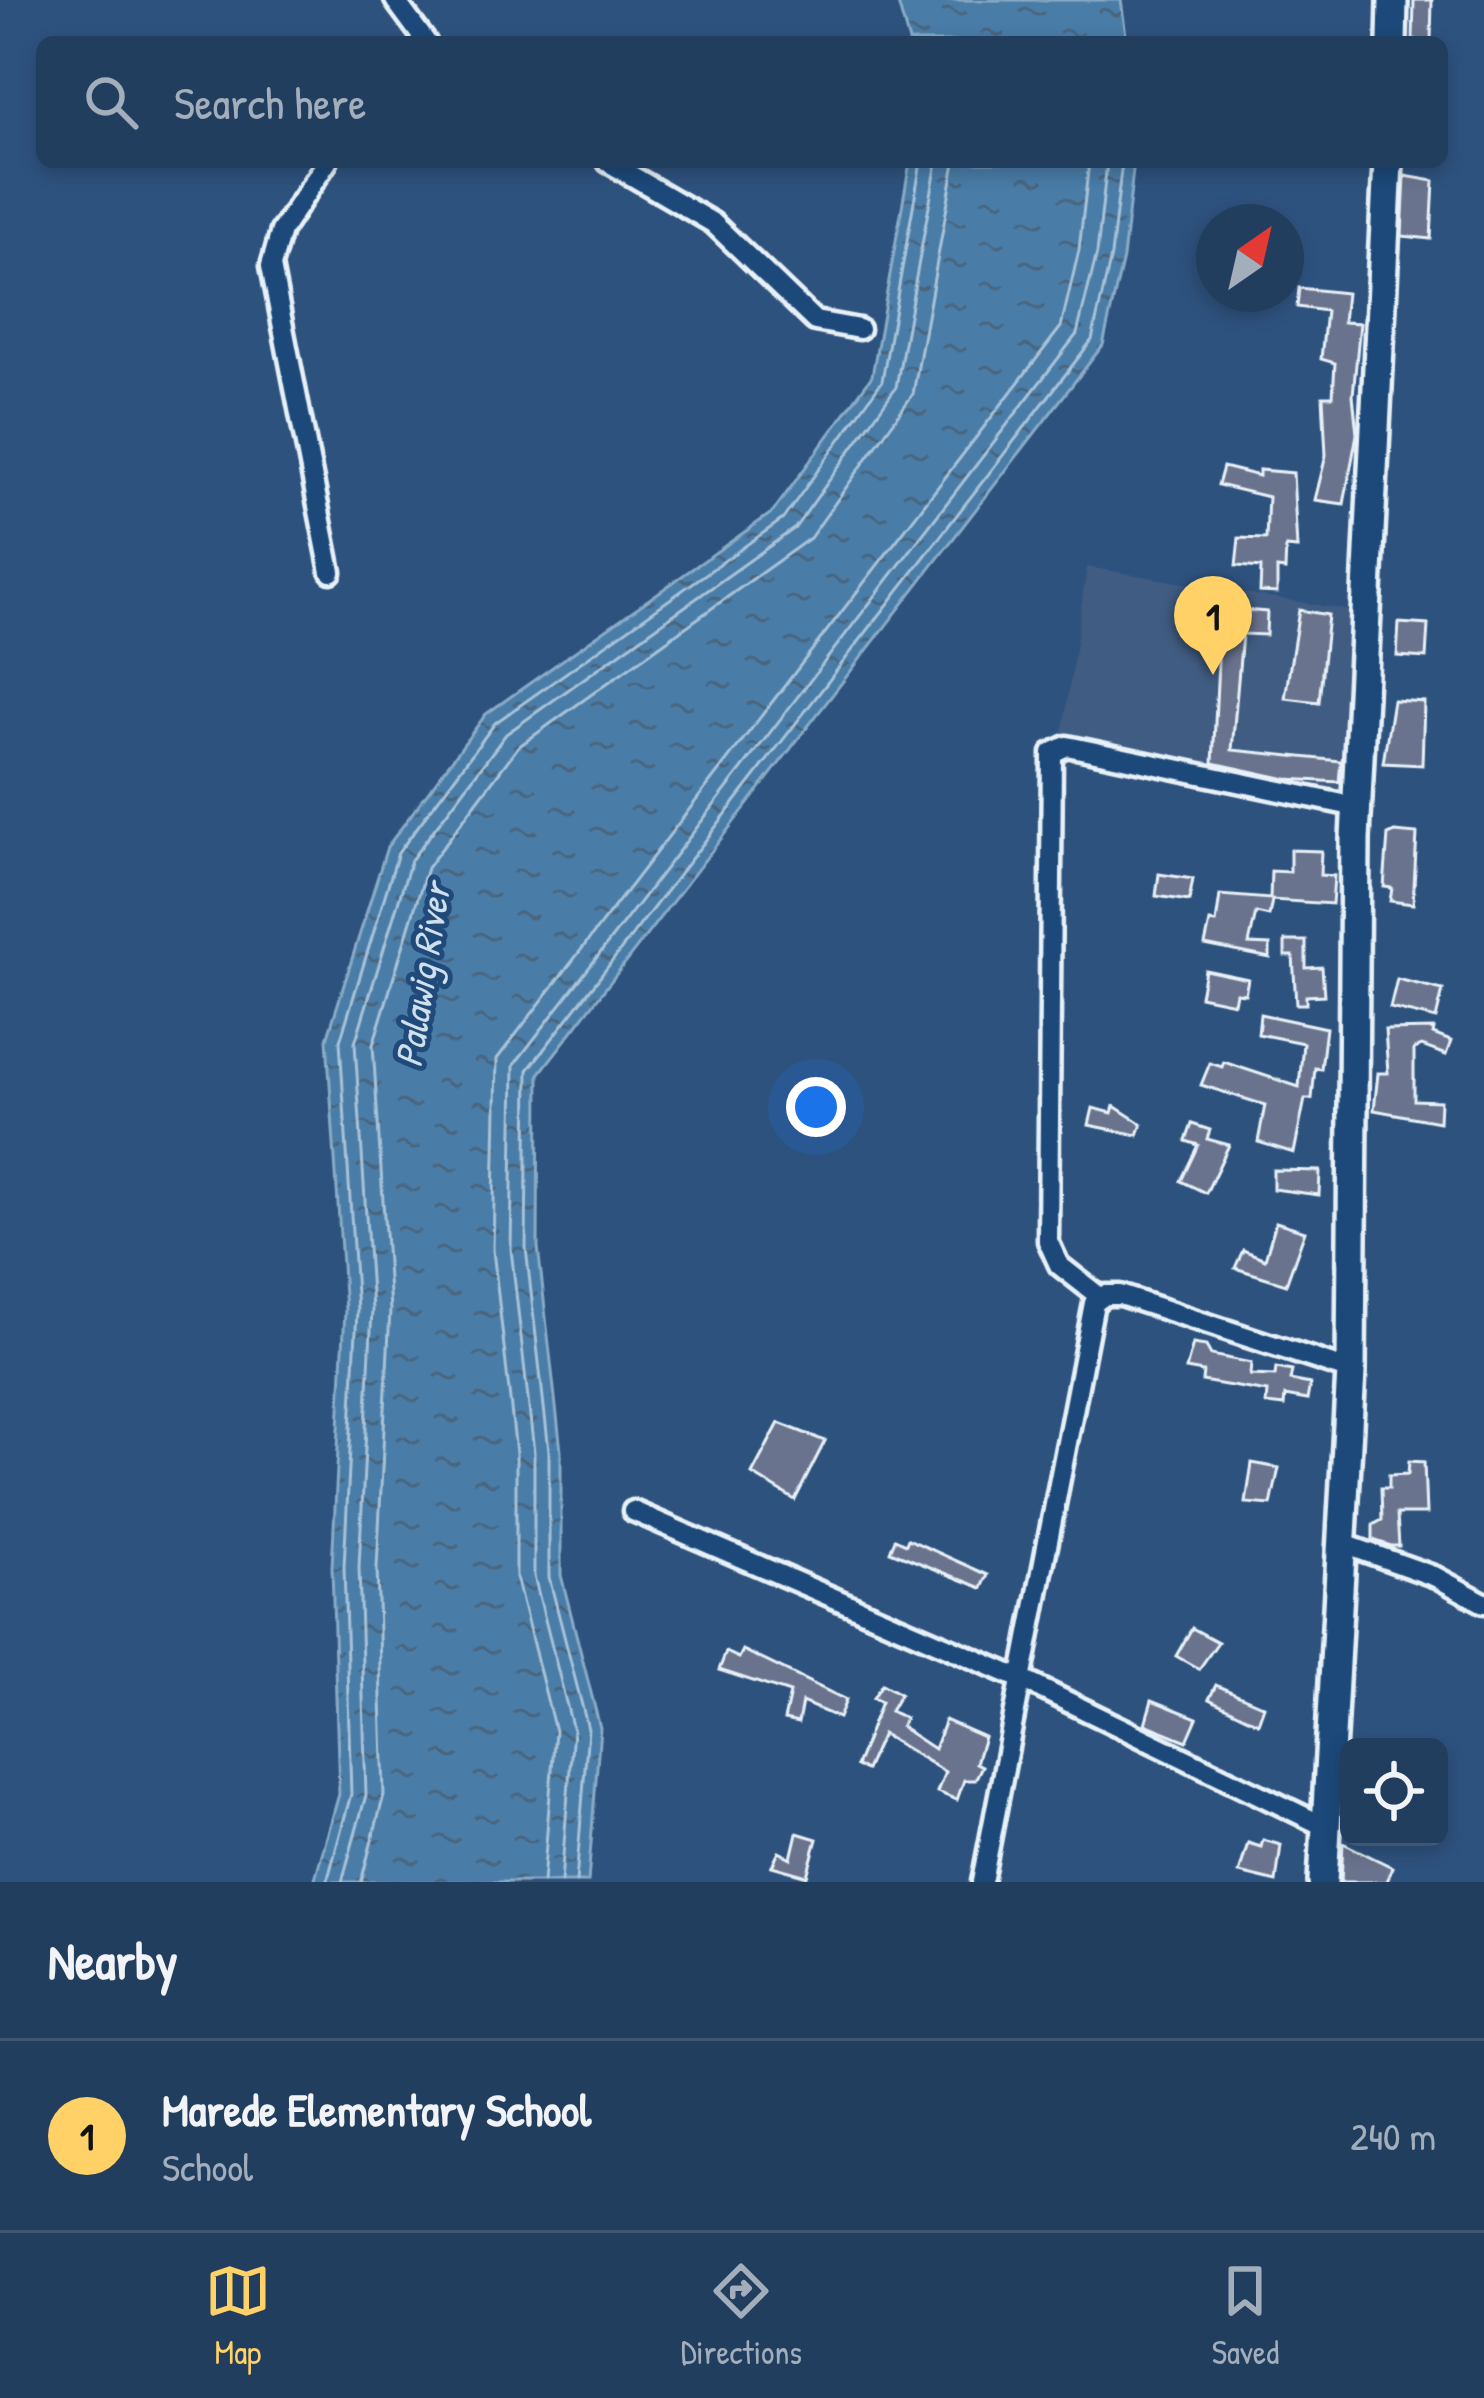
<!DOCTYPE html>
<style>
:root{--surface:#223e5e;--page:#2e4967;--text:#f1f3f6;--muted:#a2aebc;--line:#3f5773;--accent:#ffd166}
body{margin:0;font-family:"Patrick Hand",sans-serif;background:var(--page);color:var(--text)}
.controls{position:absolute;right:36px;bottom:36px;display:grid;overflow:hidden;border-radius:18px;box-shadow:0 6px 18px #0003}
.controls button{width:108px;height:108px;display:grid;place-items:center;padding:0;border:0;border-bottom:3px solid var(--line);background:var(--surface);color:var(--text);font:60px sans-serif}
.compass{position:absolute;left:1196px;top:204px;width:108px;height:108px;border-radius:50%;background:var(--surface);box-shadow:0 6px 18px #0003;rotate:34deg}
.you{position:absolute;left:816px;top:1107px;width:42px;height:42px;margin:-30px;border:9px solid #fff;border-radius:50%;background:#1a73e8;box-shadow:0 0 0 18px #1a73e833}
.badge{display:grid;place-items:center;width:78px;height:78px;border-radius:50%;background:var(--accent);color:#111;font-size:39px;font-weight:700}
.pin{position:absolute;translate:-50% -99px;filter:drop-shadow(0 3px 6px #0008)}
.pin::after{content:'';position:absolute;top:63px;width:42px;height:36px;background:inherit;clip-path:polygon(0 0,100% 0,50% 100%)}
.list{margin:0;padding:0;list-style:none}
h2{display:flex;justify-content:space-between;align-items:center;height:156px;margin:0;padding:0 48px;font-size:51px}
h2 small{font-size:39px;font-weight:400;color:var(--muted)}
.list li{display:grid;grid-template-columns:78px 1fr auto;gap:36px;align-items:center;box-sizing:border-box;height:192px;padding:0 48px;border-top:3px solid var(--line)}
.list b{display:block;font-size:45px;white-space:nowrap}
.list p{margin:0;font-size:39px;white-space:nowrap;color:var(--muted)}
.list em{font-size:39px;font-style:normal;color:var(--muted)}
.icon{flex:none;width:66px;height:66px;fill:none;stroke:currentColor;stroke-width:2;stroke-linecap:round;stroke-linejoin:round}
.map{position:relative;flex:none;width:1484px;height:1882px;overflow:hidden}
.search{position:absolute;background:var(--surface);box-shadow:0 6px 18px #0003;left:36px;right:36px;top:36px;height:132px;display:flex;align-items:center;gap:30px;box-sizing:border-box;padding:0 42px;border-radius:18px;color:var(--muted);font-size:45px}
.sheet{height:348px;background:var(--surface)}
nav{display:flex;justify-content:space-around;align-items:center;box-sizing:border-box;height:168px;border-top:3px solid var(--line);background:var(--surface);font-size:33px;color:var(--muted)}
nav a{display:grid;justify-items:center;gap:6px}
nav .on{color:var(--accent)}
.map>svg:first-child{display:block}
.built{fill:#405c82}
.water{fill:url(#water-ripples);stroke:#89abc7;stroke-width:3}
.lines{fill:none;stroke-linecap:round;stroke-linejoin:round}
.shore{stroke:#a8c2d8;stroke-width:3}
.building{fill:#6b738d;stroke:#e8f1f8;stroke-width:3}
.street-casing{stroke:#e8f1f8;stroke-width:27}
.secondary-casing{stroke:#e8f1f8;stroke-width:36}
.street{stroke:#1f4a7a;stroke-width:18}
.secondary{stroke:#1f4a7a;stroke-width:27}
.labels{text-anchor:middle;stroke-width:10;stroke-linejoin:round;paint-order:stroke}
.water-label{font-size:39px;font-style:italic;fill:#d0dfec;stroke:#1f4a7a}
</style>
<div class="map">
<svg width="1484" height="1882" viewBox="0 0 1484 1882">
<defs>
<pattern id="water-ripples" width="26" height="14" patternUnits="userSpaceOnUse" patternTransform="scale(3)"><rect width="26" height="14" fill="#497ca7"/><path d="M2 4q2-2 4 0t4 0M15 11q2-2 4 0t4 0" fill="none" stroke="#48657d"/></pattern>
</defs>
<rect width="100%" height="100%" fill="#2e527e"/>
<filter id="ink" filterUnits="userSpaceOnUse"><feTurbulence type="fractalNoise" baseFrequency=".00833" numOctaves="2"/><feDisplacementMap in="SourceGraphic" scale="24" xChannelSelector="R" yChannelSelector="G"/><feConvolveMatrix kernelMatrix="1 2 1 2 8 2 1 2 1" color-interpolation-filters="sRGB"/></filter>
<g filter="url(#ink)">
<polygon class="built" points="1087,567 1360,612 1347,799 1244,781 1062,737"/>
<g class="water">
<polygon points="897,0 1121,0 1127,42 909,42"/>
<polygon points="910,162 1134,162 1123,258 1103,345 539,1074 538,1247 561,1451 561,1575 600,1728 588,1882 314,1882 339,1794 332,1567 345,1310 327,1039 387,847 486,714 773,512 872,376"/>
</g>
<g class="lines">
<g class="shore">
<polyline points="327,1882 351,1794 344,1567 357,1310 340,1041 398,853 495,723 783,519 882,381 921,162"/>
<polyline points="342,1882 366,1795 359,1567 372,1310 355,1043 411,860 506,734 795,528 896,387 937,162"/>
<polyline points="361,1882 384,1795 377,1568 390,1310 373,1045 427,868 518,747 810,538 913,394 955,162"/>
<polyline points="543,1882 555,1731 516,1577 516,1453 493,1250 497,1059 1061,327 1079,250 1089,162"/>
<polyline points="561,1882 573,1730 534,1576 534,1452 511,1249 514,1065 1077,334 1097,253 1107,162"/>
<polyline points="576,1882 588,1729 549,1577 549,1451 526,1248 528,1070 1092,340 1111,256 1122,162"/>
</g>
</g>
<g class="building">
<polygon points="1414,0 1432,0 1431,41 1413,40"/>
<polygon points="1405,176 1434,181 1431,239 1402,236"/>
<polygon points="1299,288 1346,293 1343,322 1360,323 1353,395 1357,434 1344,504 1315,500 1326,455 1323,396 1333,396 1335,363 1321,359 1326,311 1297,307"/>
<polygon points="1223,467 1259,476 1259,470 1293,473 1297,548 1286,547 1285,570 1277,569 1277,593 1260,592 1261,568 1236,566 1239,538 1266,539 1268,497 1218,485"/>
<polygon points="1231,609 1267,612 1266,635 1242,634 1232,750 1341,761 1339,782 1287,779 1213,763 1219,642 1228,643"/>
<polygon points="1299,610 1328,615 1319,702 1285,698"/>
<polygon points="1399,623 1428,625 1426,658 1397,656"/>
<polygon points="1393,700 1424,702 1422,765 1383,763"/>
<polygon points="1395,832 1417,834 1413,904 1390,901 1392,888 1384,887 1388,835"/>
<polygon points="1290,850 1321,851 1320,875 1334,876 1332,904 1272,900 1269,916 1256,913 1249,944 1270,945 1270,958 1205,945 1210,922 1216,923 1220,895 1270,899 1271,871 1290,872"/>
<polygon points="1159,874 1193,879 1189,901 1156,896"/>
<polygon points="1285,941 1306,941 1306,968 1322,967 1324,995 1306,996 1306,1004 1296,1004 1293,956 1285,956"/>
<polygon points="1205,970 1248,979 1245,994 1236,993 1234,1003 1200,996"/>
<polygon points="1397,979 1443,990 1436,1019 1390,1008"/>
<polygon points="1260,1014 1326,1028 1321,1069 1315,1068 1312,1099 1305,1099 1294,1153 1258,1142 1265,1105 1201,1085 1210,1063 1222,1067 1224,1062 1299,1087 1303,1043 1258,1034"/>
<polygon points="1434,1029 1433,1034 1451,1041 1446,1055 1422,1046 1414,1049 1414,1100 1440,1101 1439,1122 1374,1110 1378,1073 1388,1073 1385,1030"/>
<polygon points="1114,1106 1142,1124 1138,1135 1089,1125 1093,1108 1112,1113"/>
<polygon points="1192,1124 1210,1130 1207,1139 1229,1145 1206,1193 1181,1181 1198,1145 1186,1141"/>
<polygon points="1273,1170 1320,1171 1319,1195 1273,1189"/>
<polygon points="1276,1222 1305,1231 1286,1284 1235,1268 1243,1250 1265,1259"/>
<polygon points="1193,1344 1206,1346 1211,1355 1251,1363 1250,1375 1275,1376 1276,1368 1292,1371 1290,1380 1310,1384 1307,1400 1285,1396 1284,1406 1266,1404 1267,1392 1202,1381 1203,1372 1186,1369"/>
<polygon points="779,1423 825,1441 795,1500 752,1474"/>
<polygon points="1409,1461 1424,1462 1426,1514 1397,1514 1399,1546 1391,1546 1373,1540 1373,1525 1382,1520 1381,1488 1389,1488 1389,1475 1408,1474"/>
<polygon points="1252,1463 1279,1468 1271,1505 1246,1503"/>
<polygon points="895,1539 906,1544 908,1539 988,1575 982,1588 890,1551"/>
<polygon points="1192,1628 1218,1642 1199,1669 1176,1656"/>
<polygon points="743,1650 846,1700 839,1718 802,1702 798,1723 784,1720 790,1693 719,1670 726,1652 739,1658"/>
<polygon points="882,1684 900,1694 890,1711 905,1718 901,1727 934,1749 945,1720 984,1737 976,1763 982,1766 975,1780 964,1780 957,1800 937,1792 945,1772 882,1734 866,1770 856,1766 881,1702 873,1698"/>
<polygon points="1216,1685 1264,1706 1258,1723 1209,1699"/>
<polygon points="1152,1700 1197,1718 1187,1741 1145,1724"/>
<polygon points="797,1833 817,1839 807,1876 772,1866 779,1852 791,1858"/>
<polygon points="1263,1840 1281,1845 1276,1882 1239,1873 1248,1843 1261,1847"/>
<polygon points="1343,1843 1392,1867 1387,1882 1341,1882"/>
</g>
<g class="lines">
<defs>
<g id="street">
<polyline points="395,0 426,42"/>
<polyline points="327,162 281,231 271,266 331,572"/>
<polyline points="608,162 713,223 815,321 859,329"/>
<polyline points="1100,1297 1059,1265 1048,1241 1052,753 1067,746 1357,807"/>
<polyline points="633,1511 1021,1679 1328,1828"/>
<polyline points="1344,1544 1436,1577 1484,1603"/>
<polyline points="982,1882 1094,1303 1105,1295 1120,1295 1351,1371"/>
</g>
<g id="secondary">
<polyline points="1392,42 1393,0"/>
<polyline points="1323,1882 1351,1371 1355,839 1388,162"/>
</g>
</defs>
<use href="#street" class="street-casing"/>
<use href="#secondary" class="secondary-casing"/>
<use href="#street" class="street"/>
<use href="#secondary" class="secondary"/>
</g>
</g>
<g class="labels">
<g class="water-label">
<text transform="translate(422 975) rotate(-81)" y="14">Palawig River</text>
</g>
</g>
</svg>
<div class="controls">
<button><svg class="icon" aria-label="locate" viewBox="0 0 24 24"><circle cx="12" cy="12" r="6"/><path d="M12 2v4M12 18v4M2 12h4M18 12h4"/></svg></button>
</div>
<svg class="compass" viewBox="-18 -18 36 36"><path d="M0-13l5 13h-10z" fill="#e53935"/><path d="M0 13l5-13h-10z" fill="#a2aebc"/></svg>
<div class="you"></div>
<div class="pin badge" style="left:1213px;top:675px">1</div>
<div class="search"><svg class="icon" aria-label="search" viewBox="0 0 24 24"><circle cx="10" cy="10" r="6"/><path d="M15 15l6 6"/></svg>Search here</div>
</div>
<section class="sheet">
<h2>Nearby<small></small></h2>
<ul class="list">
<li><span class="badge">1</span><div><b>Marede Elementary School</b><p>School</p></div><em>240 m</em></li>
</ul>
</section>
<nav>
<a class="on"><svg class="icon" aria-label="map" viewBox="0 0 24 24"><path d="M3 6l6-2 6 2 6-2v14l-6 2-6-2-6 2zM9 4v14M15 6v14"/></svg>Map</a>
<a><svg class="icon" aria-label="directions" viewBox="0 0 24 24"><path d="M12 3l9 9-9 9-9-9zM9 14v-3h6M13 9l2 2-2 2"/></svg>Directions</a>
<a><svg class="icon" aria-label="saved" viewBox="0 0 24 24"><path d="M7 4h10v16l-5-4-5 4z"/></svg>Saved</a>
</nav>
